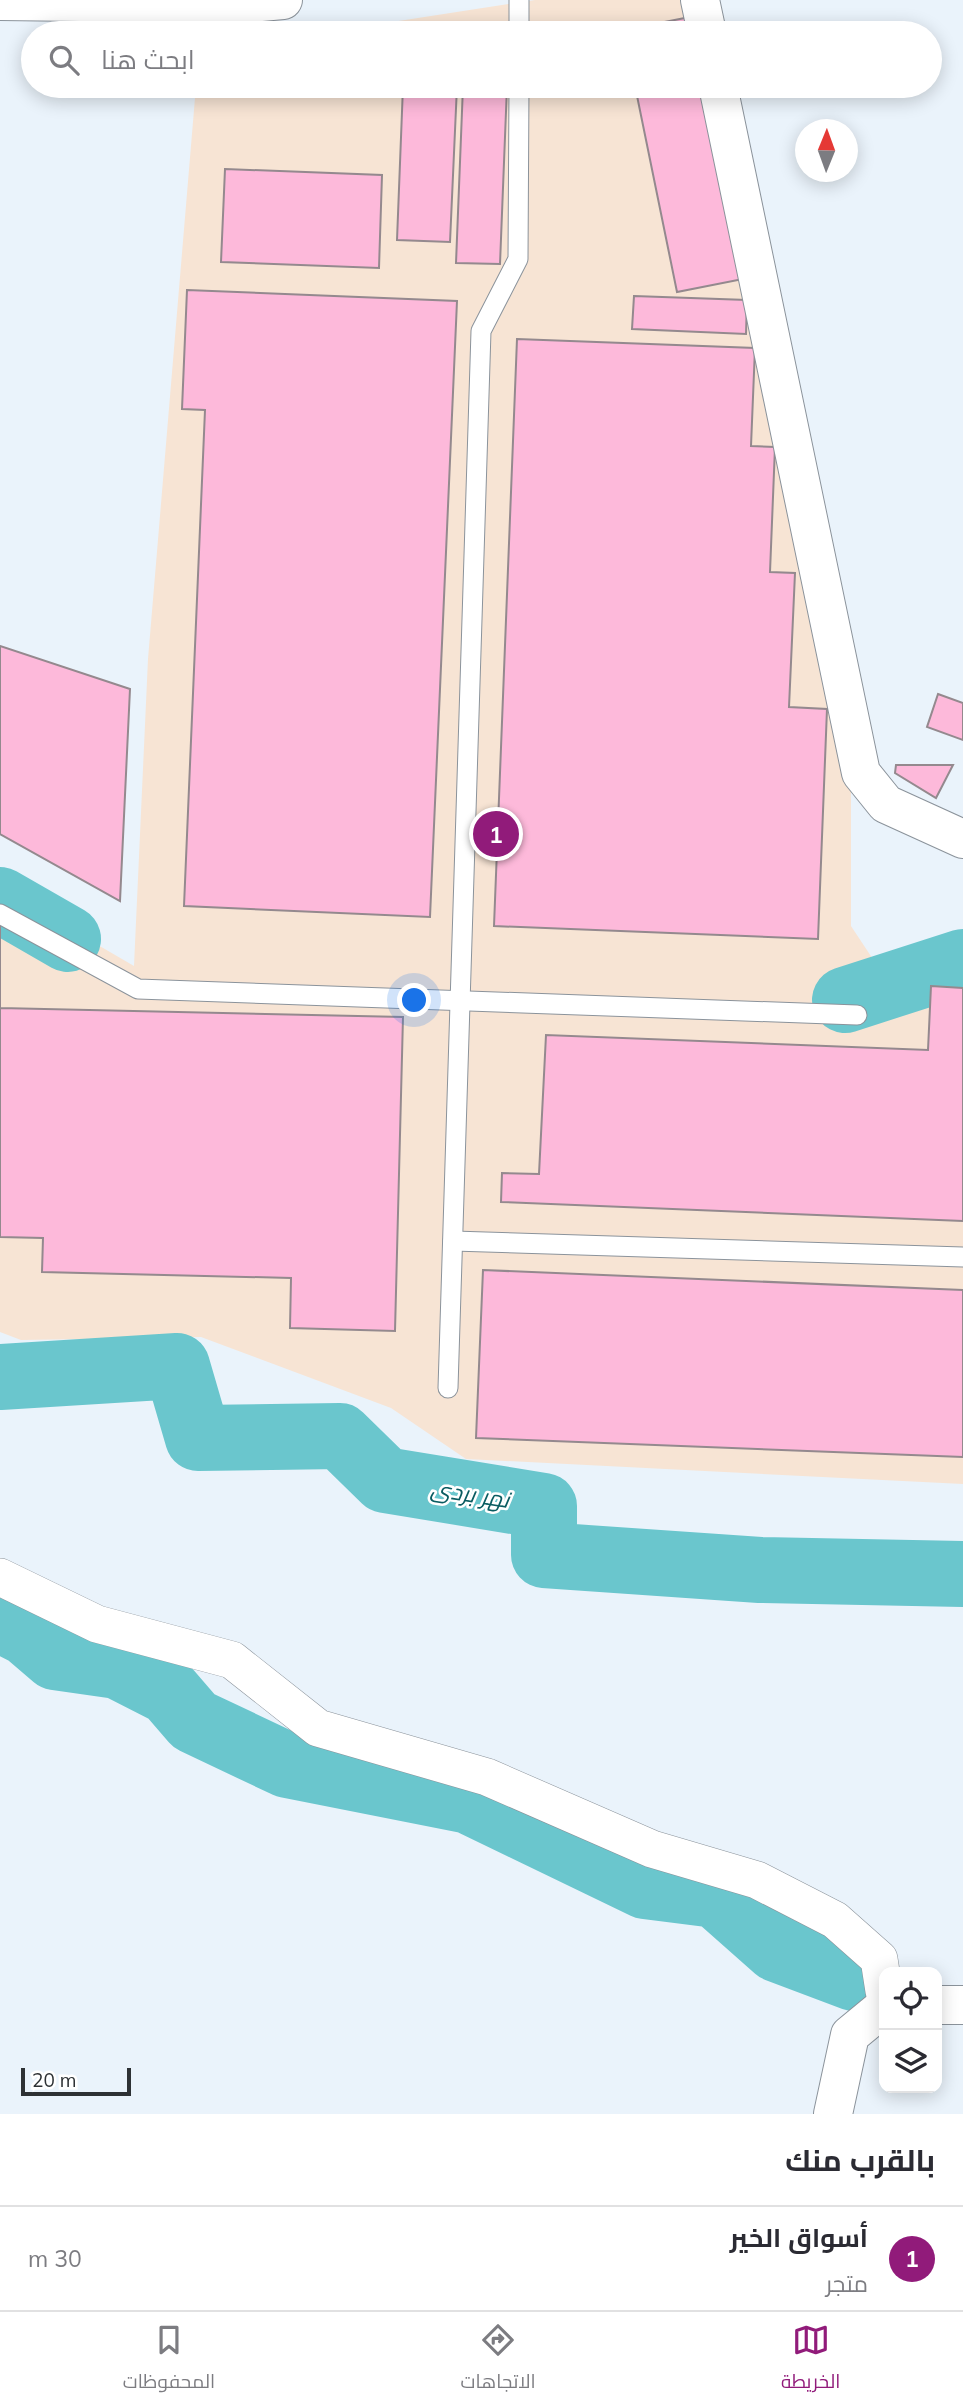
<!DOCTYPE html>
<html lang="ar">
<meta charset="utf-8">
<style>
:root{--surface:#fff;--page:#f2f2f3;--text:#2b2b33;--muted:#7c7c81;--line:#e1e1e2;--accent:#911b7a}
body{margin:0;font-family:Mulish,Cairo,sans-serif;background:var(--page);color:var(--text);direction:rtl}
.controls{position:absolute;right:21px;bottom:21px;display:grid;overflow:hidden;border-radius:14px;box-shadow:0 4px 18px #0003}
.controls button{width:63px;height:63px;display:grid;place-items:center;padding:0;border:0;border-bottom:2px solid var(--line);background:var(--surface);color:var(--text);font:35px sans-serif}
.compass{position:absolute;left:795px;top:119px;width:63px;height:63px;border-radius:50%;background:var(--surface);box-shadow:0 4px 18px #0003;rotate:1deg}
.scale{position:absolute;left:21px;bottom:18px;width:110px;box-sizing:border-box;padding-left:7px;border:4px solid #2d3134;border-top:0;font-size:19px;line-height:24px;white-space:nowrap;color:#2d3134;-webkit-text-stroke:5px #fff;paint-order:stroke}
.you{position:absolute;left:415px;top:1001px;width:24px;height:24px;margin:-18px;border:5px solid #fff;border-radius:50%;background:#1a73e8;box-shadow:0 0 0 10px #1a73e833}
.badge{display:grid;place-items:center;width:46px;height:46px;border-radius:50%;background:var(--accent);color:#fff;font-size:23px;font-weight:700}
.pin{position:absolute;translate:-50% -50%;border:4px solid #fff;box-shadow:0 2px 7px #0006}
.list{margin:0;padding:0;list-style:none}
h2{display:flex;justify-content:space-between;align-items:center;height:91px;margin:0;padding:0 28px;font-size:30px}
h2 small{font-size:23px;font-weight:400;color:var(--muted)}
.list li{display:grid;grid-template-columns:46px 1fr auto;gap:21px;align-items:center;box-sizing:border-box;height:105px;padding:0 28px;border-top:2px solid var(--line)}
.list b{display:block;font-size:26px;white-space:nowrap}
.list p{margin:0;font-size:23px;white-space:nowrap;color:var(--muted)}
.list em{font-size:23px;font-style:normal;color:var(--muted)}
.icon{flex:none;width:38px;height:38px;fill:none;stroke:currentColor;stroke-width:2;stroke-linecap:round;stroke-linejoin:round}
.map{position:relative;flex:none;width:963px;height:2114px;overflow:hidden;direction:ltr}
.search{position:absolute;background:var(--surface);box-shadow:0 4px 18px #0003;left:21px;right:21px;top:21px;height:77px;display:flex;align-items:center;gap:18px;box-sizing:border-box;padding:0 24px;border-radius:38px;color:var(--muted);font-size:26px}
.sheet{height:196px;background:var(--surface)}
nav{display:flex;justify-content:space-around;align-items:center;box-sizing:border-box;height:98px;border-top:2px solid var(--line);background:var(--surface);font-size:19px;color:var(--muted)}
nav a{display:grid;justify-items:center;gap:4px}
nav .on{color:var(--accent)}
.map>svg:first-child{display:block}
.commercial{fill:#f7e4d4}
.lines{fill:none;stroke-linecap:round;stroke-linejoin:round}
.river{stroke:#6ac6cd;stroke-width:66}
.building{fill:#fdb9da;stroke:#94898e;stroke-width:2}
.lane-casing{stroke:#8b939b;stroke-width:21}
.street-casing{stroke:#8b939b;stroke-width:38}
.secondary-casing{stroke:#8b939b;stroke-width:40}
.primary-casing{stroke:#8b939b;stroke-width:40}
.lane{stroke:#fff;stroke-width:19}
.street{stroke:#fff;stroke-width:37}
.secondary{stroke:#fff;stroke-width:38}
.primary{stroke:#fff;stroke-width:38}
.labels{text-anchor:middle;stroke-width:5;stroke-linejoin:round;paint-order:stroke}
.water-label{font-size:23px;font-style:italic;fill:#095c61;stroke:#fff}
</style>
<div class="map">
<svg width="963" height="2114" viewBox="0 0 963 2114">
<rect width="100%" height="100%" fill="#eaf3fb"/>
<g class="commercial">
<polygon points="535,0 693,0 699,33 321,33"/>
<polygon points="196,86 710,86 851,780 851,926 894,991 923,959 963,948 963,1484 466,1459 391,1408 201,1337 21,1340 0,1332 0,888 134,966 148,659"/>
</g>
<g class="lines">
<g class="river">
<polyline points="0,900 68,939"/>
<polyline points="845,1000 963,962"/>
<polyline points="0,1377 177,1366 198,1438 340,1436 385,1480 544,1506 544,1555 760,1570 963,1574"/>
<polyline points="0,1619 27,1633 55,1657 118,1666 169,1692 194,1721 287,1765 469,1801 645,1886 716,1895 777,1949 854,1978"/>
</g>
</g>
<g class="building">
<polygon points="690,17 693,33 625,33 624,30"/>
<polygon points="403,86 457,86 450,242 397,240"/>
<polygon points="463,86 507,86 500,264 456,263"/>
<polygon points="635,86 704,86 743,279 677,292"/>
<polygon points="225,169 382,175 379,268 221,262"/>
<polygon points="187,290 457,301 430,917 184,906 205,410 182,409"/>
<polygon points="634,296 747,300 746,334 632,329"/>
<polygon points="517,339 755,348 751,446 775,447 770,572 795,573 789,707 827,709 818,939 494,926"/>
<polygon points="0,646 130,689 120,901 0,834"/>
<polygon points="938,694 963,703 963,740 927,727"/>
<polygon points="896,765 953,765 936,798 895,773"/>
<polygon points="0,926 0,1008 403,1017 395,1331 290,1328 291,1278 42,1272 43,1238 0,1237"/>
<polygon points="931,986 963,988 963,1221 501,1202 502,1173 539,1174 546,1035 928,1050"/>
<polygon points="483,1270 963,1290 963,1457 476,1438"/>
</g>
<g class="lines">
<defs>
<g id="lane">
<polyline points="519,33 519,0"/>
<polyline points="0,914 138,989 857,1015"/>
<polyline points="453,1241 963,1257"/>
<polyline points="448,1388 481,331 518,259 519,86"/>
</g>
<polyline id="street" points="0,1577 97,1624 232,1660 318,1728 487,1777 652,1849 757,1880 835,1920 879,1959 884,1991"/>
<g id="secondary">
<polyline points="700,0 707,33"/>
<polyline points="718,86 861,773 886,804 963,839"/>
<polyline points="937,2005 963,2005"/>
<polyline points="833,2114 850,2035 884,2007"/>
</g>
<polyline id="primary" points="0,1 241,4 283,0"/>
</defs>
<use href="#lane" class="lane-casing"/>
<use href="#street" class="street-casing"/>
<use href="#secondary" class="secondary-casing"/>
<use href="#primary" class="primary-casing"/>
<use href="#lane" class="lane"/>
<use href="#street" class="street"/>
<use href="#secondary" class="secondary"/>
<use href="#primary" class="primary"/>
</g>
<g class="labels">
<g class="water-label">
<text transform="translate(470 1494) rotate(9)" y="8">نهر بردى</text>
</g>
</g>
</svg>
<div class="controls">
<button><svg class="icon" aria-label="locate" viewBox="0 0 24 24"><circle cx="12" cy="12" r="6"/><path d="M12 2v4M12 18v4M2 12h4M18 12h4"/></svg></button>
<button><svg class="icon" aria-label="layers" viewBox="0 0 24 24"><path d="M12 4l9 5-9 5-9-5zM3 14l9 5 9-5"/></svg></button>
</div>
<svg class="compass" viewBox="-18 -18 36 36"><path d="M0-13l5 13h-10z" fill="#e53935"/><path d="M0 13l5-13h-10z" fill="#7c7c81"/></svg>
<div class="scale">20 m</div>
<div class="you"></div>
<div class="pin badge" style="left:496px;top:834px">1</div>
<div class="search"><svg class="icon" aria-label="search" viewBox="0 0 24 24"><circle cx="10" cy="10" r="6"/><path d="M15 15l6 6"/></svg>ابحث هنا</div>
</div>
<section class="sheet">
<h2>بالقرب منك<small></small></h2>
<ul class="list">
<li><span class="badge">1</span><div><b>أسواق الخير</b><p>متجر</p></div><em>30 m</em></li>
</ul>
</section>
<nav>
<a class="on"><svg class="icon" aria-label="map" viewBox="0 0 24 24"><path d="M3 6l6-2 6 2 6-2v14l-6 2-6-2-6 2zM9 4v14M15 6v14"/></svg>الخريطة</a>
<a><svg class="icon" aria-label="directions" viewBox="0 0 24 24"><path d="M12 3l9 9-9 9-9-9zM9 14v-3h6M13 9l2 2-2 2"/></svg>الاتجاهات</a>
<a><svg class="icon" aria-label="saved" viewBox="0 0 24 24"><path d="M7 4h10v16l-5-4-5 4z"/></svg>المحفوظات</a>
</nav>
